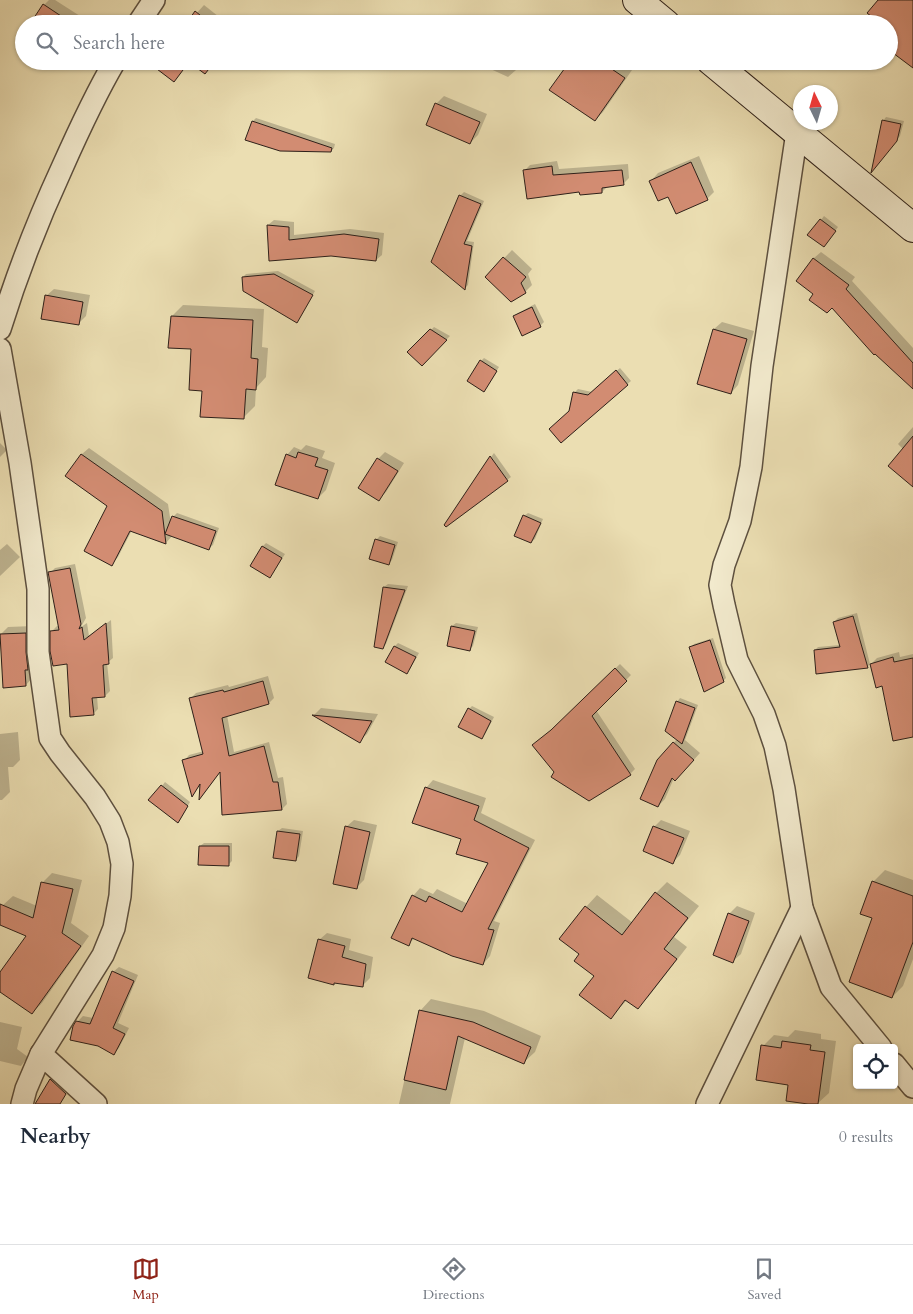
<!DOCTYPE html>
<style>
:root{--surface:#fff;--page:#f2f2f3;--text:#1f2937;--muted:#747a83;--line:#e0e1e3;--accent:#8f2418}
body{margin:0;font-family:Cardo,serif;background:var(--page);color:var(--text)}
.controls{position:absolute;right:15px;bottom:15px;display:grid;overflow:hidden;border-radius:5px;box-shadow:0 1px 4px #0004}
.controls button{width:45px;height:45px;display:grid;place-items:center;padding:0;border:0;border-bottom:1px solid var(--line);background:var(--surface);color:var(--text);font:25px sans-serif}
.compass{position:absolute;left:793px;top:85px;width:45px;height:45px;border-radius:50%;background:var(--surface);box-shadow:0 1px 4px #0004;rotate:355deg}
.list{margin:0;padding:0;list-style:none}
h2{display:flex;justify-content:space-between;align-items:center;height:65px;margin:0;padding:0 20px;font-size:21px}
h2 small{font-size:16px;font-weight:400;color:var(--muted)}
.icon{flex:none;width:28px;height:28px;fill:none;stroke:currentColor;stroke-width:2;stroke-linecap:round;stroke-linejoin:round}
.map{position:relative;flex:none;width:913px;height:1104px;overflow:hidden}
.search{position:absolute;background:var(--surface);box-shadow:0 1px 4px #0004;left:15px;right:15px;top:15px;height:55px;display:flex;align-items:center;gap:12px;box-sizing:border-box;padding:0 18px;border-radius:28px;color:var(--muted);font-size:19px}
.sheet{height:140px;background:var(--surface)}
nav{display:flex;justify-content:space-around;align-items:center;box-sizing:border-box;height:70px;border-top:1px solid var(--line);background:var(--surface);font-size:14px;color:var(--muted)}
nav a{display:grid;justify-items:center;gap:2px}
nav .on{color:var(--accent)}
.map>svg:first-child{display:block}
.shadow{fill:#0003}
.building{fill:#d28c72;stroke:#2e2019}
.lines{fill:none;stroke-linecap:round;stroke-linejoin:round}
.street-casing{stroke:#5d503f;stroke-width:24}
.secondary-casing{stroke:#2e2019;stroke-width:30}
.street{stroke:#f2eacd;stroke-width:21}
.secondary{stroke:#f2eacd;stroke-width:28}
</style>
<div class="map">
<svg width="913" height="1104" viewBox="0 0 913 1104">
<rect width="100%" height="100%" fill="#ebdeb2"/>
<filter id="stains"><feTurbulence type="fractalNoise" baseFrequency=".004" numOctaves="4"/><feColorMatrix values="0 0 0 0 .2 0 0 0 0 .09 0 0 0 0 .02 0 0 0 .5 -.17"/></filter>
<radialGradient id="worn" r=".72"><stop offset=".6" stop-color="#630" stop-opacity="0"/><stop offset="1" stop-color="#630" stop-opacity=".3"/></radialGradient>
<g class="shadow">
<polygon points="49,0 55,0 80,16 75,24 31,24 44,5"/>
<polygon points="204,5 228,24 187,24"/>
<polygon points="24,35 24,46 19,43"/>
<polygon points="294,61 316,61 316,64 313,67 294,68"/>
<polygon points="473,61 520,61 516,70 508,77"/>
<polygon points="571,61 618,61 632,70 603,112 595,120"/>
<polygon points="444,96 487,114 478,135 470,143 436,104"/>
<polygon points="886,117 904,121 900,136 873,169 883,121"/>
<polygon points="256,118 335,144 334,148 331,151 253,121"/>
<polygon points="699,156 714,192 707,199 669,195 651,181 658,173"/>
<polygon points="557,161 559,169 628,164 629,178 623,184 608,186 602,192 581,190 524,171 530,165"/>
<polygon points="464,192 484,201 467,241 474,242 468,285 465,288 460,196"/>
<polygon points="824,216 838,227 827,242 821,220"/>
<polygon points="274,220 294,222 294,235 350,229 384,233 382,255 376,260 331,255 270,260 268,225"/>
<polygon points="512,250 532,269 528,274 532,285 525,292 486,277"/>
<polygon points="821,252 855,277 852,281 913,348 913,375 832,307 797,280 814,258"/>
<polygon points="278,271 315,291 300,318 297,321 243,277 246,274"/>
<polygon points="54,289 90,295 86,316 78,324 46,296"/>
<polygon points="535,304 544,322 540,326 514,316 518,313"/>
<polygon points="183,305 264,309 262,347 268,348 266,377 256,388 255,406 243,418 203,390 192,348 172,316"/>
<polygon points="722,322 754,331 738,385 731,393 714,329"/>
<polygon points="434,327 450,336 422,364 409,352"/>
<polygon points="484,358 499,367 487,387 481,361"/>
<polygon points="620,368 631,381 561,441 570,412 574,393 578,389 592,392"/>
<polygon points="913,427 913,485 903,449 898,444"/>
<polygon points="0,443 7,450 0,457"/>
<polygon points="306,445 325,451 322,458 335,463 326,490 318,498 287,455 294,447 301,450"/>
<polygon points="89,448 168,504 171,524 173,517 177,513 219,528 213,545 209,548 172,536 166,543 132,530 118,557 112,564 108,506 67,476 82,454"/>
<polygon points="385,452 404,463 386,492 378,500 378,459"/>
<polygon points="494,453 511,477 446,525 491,457"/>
<polygon points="528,513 543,519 535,539 531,542 524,516"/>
<polygon points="380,536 398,542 392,560 388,564 376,540"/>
<polygon points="266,543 285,554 273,573 252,566 263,546"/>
<polygon points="7,544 20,557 0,576 0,550"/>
<polygon points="75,564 86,618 81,627 87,623 89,636 111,620 113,658 107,663 110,691 105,696 97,696 98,709 93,714 52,631 57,626 59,626 50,573 55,568"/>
<polygon points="388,584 408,586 386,644 382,648 384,587"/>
<polygon points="857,613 870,664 867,667 815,650 818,647 840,645 834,622 838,618"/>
<polygon points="456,623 478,627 473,646 470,649 448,645 452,626"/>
<polygon points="33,626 33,677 26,685 0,635 8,627"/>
<polygon points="713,638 726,678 723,681 691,647 694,644"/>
<polygon points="398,643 419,653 410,669 407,672 395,646"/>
<polygon points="899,652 900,657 913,654 913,736 871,664 877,658"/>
<polygon points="620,664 631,675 596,710 635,769 630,774 555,772 539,740 557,725"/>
<polygon points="268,676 274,698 269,703 227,715 234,752 269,742 278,778 283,777 287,804 282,809 221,771 201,797 201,784 193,794 184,761 189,755 204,751 191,698 196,693 228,685 229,687"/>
<polygon points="680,698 698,705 685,740 700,753 682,773 674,778 665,799 658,806 658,760 677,739 677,702"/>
<polygon points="472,706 494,717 485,734 481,738 469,709"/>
<polygon points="321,708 378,714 367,734 359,741 314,715"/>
<polygon points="18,732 20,760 13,767 8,767 10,792 2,800 0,800 0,734"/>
<polygon points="433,780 486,798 481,813 535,840 494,921 500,923 490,956 483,964 415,938 408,944 413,896 420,888 433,894 437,889 468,904 489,862 462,838 426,788"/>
<polygon points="165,782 190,802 181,818 178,822 162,786"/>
<polygon points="354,820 377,825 364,880 357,887 346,827"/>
<polygon points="661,820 690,831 680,855 673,862 654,827"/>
<polygon points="282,828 303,831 299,856 296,860 278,831"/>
<polygon points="204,843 232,843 232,861 228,865 200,846"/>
<polygon points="885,870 913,880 913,959 903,986 892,997 874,918 862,913 874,881"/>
<polygon points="52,873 82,880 71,923 89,936 42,1003 32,1013 0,990 0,974 28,935 0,923 0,912 3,905 13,896 37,906 42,883"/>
<polygon points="667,882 699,906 674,937 687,947 649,996 637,1008 627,1000 611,1017 595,976 581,954 586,907 597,895 633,923 656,893"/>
<polygon points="737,906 755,913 741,954 733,961 729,914"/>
<polygon points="327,933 351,939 349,950 373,957 370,978 363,985 319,940"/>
<polygon points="119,967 138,975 118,1023 129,1028 119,1048 114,1053 77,1022 83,1016 93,1018 113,972"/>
<polygon points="431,999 484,1011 541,1036 535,1052 523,1063 465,1038 450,1104 399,1104 420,1011"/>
<polygon points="0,1022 22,1027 17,1049 28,1057 21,1066 0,1061"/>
<polygon points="795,1030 821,1034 821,1039 836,1041 829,1093 817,1104 789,1084 763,1046 774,1035 788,1037"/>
</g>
<g class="building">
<polygon points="878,0 913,0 913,68 889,50 889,48 897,37 889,30 889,24 881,24 867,13"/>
<polygon points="43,4 73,24 30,24"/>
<polygon points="195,11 211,24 186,24"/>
<polygon points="157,61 215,61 205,74 189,62 174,82 153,66"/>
<polygon points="570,61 600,61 625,78 595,121 549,90"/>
<polygon points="435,103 480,122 470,144 426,125"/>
<polygon points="882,120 901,124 897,141 871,173"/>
<polygon points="252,121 332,148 331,152 280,151 245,140"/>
<polygon points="691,162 708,200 676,214 668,197 658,201 649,181"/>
<polygon points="552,166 553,175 622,170 624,185 602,188 602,193 580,195 579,192 527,199 523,170"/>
<polygon points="459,195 481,204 464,244 472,246 465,290 431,262"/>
<polygon points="820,219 836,231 824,247 807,235"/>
<polygon points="267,225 289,227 289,240 344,234 379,239 376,261 331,256 269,261"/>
<polygon points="503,257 526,277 521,283 526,293 511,302 485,277"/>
<polygon points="813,258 849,285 846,289 913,363 913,389 875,354 874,355 832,308 827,313 809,300 813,294 796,281"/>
<polygon points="274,274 313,295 297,323 243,291 242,277"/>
<polygon points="45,295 83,302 79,325 41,319"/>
<polygon points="532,307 541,327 522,336 513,316"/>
<polygon points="171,316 253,320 251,358 258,359 256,390 246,389 244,419 200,417 202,391 189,390 191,349 168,348"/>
<polygon points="430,329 447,340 422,366 407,352"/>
<polygon points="713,329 747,339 731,394 697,384"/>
<polygon points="480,360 497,371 484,392 467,381"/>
<polygon points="616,370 628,385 561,443 549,429 569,411 573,392 588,395"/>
<polygon points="913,436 913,487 888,466"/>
<polygon points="298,452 318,458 315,466 328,470 318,499 275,485 286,454 296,458"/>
<polygon points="81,454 162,511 166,544 130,531 112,566 84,551 107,506 65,476"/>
<polygon points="490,456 508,481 446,527 444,525"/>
<polygon points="377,458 398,471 379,501 358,488"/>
<polygon points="523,515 541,523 531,543 514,536"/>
<polygon points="172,516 216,531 209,550 165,534"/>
<polygon points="375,539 395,545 389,565 369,559"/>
<polygon points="262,546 282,558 270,578 250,566"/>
<polygon points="70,568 81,624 79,629 82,627 84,640 106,623 109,664 103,665 105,697 92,698 94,715 70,717 67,664 53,666 50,651 50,631 59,630 48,572"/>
<polygon points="383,587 405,590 383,649 374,647"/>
<polygon points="853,616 868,668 816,674 814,650 840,647 833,622"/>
<polygon points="451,626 475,631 470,651 447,646"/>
<polygon points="26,633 26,652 28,670 25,670 26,686 3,688 0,634"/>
<polygon points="710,640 724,682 704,692 689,647"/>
<polygon points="394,646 416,657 407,674 385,662"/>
<polygon points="893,657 894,662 913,658 913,737 893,741 882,686 876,688 870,664"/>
<polygon points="615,668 627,681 592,716 631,775 589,801 551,777 554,772 532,745 551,730"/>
<polygon points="263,681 269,704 222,718 229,756 264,746 273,782 278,782 282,810 222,815 220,772 199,800 200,784 192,797 182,760 203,754 189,698 223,690 224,692"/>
<polygon points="676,701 695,708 682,744 665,731"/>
<polygon points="468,708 491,721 482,739 458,727"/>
<polygon points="312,715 372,721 360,743"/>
<polygon points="673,742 694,760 675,781 672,778 658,807 640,799 657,760"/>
<polygon points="161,785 188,806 178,823 148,800"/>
<polygon points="425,787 479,806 474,820 529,848 488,929 494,930 483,965 452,956 412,938 409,946 391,938 412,895 426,902 429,896 462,912 488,863 456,854 461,839 412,823"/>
<polygon points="345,826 370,832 357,889 333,884"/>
<polygon points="653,826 684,838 673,864 643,851"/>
<polygon points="277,831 300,834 296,861 273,858"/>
<polygon points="199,846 229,846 229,866 198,865"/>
<polygon points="872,881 913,896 913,942 892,998 849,982 872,918 860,914"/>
<polygon points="41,882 73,889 62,933 81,946 32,1014 0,992 0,972 26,936 0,925 0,904 33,918"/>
<polygon points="655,892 688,918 664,949 677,959 638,1009 625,1000 611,1019 579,995 594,976 574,961 579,954 559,939 585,906 622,935"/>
<polygon points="728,913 749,921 733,963 713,955"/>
<polygon points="318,939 345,946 342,957 366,964 363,987 334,983 334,985 308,978"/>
<polygon points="112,971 134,981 113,1028 125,1034 114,1055 98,1046 70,1040 73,1026 76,1021 90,1024"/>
<polygon points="419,1010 473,1022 531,1047 524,1064 458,1036 446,1090 404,1080"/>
<polygon points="782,1041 811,1045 810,1050 825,1052 818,1104 808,1104 786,1101 788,1085 756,1080 761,1045 781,1048"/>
<polygon points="50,1079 66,1094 60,1104 35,1104"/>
</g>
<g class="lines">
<defs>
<g id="street">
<polyline points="138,24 154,0"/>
<polyline points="797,132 762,366 751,467 740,521 724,565 720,585 724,605 737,660 764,714 775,746 784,789 802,908 831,987 881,1048"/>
<path d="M0,329C17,274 38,220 62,168C78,132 95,95 115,61"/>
<polyline points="0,349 20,463 38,589 38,652 50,738 60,753 95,797 110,821 118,842 122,864 120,896 114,928 103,955 41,1054 96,1104"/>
<polyline points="894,1064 913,1087"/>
<polyline points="22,1104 26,1089 41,1054"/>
<polyline points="707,1104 802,908"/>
</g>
<g id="secondary">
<polyline points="637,0 666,24"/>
<polyline points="711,61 913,228"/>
</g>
</defs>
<use href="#street" class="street-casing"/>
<use href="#secondary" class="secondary-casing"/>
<use href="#street" class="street"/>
<use href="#secondary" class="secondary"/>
</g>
<rect width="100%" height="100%" filter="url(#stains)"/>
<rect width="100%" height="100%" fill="url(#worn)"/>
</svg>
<div class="controls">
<button><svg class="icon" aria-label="locate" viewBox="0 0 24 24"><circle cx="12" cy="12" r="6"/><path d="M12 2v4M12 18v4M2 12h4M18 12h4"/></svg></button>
</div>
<svg class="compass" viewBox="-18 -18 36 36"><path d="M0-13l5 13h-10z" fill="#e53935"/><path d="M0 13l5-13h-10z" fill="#747a83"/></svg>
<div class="search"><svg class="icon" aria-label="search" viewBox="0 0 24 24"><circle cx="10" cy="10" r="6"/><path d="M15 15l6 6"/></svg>Search here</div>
</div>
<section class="sheet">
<h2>Nearby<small>0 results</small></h2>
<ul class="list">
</ul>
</section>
<nav>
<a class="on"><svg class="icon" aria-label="map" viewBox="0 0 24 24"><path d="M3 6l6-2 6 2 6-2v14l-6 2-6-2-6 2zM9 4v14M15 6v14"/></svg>Map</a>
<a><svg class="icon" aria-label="directions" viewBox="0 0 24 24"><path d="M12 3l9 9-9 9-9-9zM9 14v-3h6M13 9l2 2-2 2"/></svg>Directions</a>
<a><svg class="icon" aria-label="saved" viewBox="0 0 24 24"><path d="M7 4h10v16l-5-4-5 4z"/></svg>Saved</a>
</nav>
